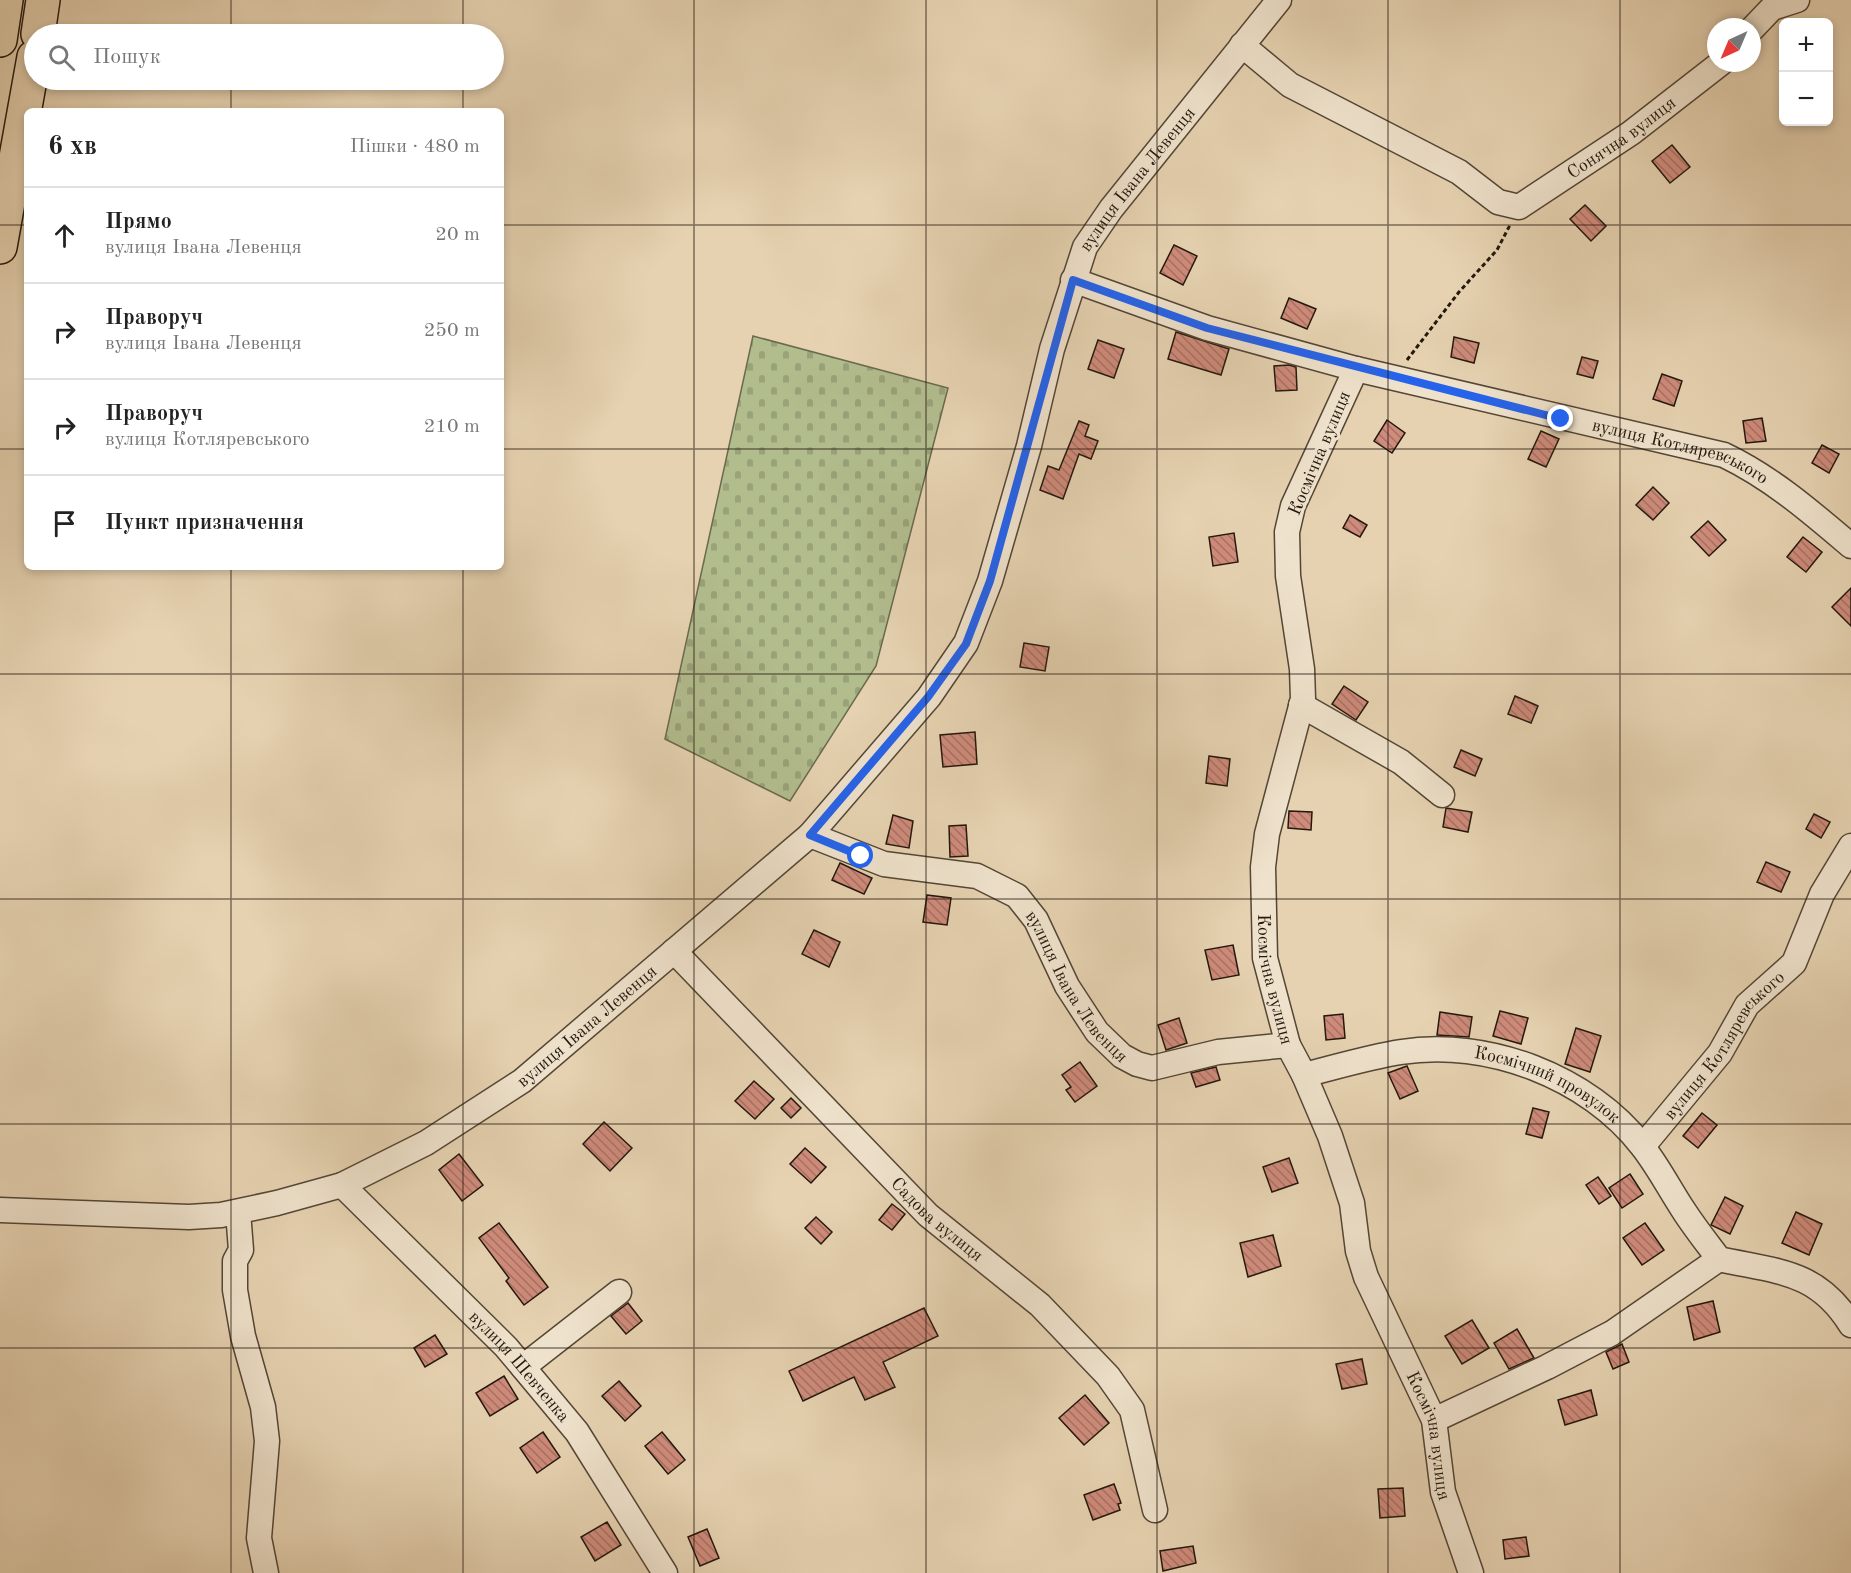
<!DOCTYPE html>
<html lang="uk">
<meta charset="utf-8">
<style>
:root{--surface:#fff;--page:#f6f6f6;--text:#222;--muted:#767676;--line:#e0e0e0}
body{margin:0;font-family:"Old Standard TT",serif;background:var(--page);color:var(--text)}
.controls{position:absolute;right:18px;top:18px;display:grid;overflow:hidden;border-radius:9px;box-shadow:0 3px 9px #0003}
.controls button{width:54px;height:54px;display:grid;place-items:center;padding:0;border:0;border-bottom:2px solid var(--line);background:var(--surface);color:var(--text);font:30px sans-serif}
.compass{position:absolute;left:1707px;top:18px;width:54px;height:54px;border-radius:50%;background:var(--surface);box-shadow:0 3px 9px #0003;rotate:224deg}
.stop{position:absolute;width:18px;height:18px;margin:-14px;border:4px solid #2563eb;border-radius:50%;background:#fff}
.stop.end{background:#2563eb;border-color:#fff;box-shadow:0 2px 6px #0008}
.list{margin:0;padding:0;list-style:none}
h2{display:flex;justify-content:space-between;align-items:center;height:78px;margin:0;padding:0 24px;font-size:26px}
h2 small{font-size:20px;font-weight:400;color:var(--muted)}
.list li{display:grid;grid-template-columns:39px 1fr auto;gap:18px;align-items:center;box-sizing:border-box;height:96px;padding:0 24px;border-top:2px solid var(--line)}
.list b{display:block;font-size:22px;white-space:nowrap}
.list p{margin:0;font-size:20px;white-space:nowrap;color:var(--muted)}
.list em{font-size:20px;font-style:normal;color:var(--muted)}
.icon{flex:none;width:33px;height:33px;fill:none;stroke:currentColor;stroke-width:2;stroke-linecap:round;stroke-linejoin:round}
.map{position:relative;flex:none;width:1851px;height:1573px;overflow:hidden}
.search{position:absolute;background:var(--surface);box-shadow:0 3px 9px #0003;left:24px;top:24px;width:480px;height:66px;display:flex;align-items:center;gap:15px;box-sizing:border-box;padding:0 21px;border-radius:33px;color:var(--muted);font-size:22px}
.panel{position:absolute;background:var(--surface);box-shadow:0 3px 9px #0003;left:24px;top:108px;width:480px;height:462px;border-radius:9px}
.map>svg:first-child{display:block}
.cemetery{fill:url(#cemetery-stones);stroke:#6a6a4e;stroke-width:1.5}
.building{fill:url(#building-back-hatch);stroke:#23180d;stroke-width:1.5}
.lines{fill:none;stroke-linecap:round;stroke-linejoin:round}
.minor-casing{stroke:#544636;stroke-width:27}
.highway-casing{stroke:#23180d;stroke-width:36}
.path{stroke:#23180d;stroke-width:3;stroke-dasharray:4.5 3;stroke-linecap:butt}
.minor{stroke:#efe2cc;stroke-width:24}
.highway{stroke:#e6d2b1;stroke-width:33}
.route{stroke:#2563eb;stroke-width:8}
.grid{fill:none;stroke:#23180d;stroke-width:1.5;stroke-opacity:0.55}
.labels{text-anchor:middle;stroke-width:6;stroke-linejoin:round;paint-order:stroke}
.street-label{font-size:18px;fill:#23180d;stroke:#efe2cc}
</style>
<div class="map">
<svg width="1851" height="1573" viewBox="0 0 1851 1573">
<defs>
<pattern id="cemetery-stones" width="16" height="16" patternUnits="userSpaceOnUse" patternTransform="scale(1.5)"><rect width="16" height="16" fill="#b2bd8e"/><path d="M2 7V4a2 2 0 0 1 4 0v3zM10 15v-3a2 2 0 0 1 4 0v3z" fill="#99a279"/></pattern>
<pattern id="building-back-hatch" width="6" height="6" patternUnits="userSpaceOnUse" patternTransform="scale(1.5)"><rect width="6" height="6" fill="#cf8b7b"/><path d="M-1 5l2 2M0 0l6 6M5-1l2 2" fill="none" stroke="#a87163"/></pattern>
</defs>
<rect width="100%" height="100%" fill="#e6d2b1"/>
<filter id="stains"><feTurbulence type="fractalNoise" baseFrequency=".00333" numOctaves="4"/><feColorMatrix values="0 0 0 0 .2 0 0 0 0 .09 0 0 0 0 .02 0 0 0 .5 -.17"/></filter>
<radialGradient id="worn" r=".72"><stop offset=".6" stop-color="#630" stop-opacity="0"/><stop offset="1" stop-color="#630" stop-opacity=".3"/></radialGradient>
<polygon class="cemetery" points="753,336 948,388 876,666 790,801 665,739"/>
<g class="building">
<polygon points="1672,145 1690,167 1670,183 1652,161"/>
<polygon points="1585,205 1606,226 1591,241 1570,219"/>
<polygon points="1174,245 1197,256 1183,285 1160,273"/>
<polygon points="1289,298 1316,309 1307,329 1281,318"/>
<polygon points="1176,332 1229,349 1221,375 1168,359"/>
<polygon points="1454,337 1479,343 1474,363 1451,357"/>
<polygon points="1098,340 1124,349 1114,378 1088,369"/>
<polygon points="1582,357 1598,361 1593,378 1577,374"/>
<polygon points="1289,365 1296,367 1297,390 1276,391 1274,366"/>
<polygon points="1662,374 1682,381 1674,406 1653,399"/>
<polygon points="1762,418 1766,441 1746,443 1743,421"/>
<polygon points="1387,420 1405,433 1392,453 1374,441"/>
<polygon points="1079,421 1089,425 1085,436 1098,441 1091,459 1079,454 1063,499 1040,490 1048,466 1059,470"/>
<polygon points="1541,431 1559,439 1546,467 1528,459"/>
<polygon points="1822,445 1839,454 1829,473 1812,463"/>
<polygon points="1653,487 1669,503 1653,520 1636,505"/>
<polygon points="1350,515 1367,525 1360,537 1343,528"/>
<polygon points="1708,521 1726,540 1709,556 1691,537"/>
<polygon points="1234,533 1238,562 1213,566 1209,537"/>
<polygon points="1803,537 1822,552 1806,572 1787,557"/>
<polygon points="1851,588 1851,626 1832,607"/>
<polygon points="1024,643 1049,647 1045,671 1020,667"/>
<polygon points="1344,686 1368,702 1356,720 1332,704"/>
<polygon points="1515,696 1538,706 1531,723 1508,714"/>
<polygon points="975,732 977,764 943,767 940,735"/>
<polygon points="1461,750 1482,759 1475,776 1454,767"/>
<polygon points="1209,756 1230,759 1227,786 1206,783"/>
<polygon points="1446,808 1472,812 1468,832 1443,827"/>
<polygon points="1289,811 1312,812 1311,830 1288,828"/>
<polygon points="1814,814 1830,822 1821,838 1806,829"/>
<polygon points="893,815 913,821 909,848 886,844"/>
<polygon points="966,825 968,856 950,857 949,826"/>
<polygon points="1766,862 1790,872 1781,892 1757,882"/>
<polygon points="840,863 872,878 864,894 832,880"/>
<polygon points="927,895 951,898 947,925 923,922"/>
<polygon points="814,930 840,942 829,967 802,954"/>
<polygon points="1233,945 1239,975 1212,980 1205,950"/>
<polygon points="1500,1011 1528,1018 1521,1044 1493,1036"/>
<polygon points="1440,1012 1472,1017 1469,1037 1437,1035"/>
<polygon points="1343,1014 1345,1038 1326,1040 1324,1016"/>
<polygon points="1179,1018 1187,1043 1166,1050 1158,1025"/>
<polygon points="1576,1028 1601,1036 1590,1072 1565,1064"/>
<polygon points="1080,1062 1097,1086 1075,1102 1066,1090 1071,1087 1062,1075"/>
<polygon points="1407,1066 1418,1091 1400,1099 1388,1073"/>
<polygon points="1216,1067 1220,1080 1196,1087 1191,1073"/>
<polygon points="754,1081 774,1099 755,1119 735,1101"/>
<polygon points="791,1098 801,1108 791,1118 781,1108"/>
<polygon points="1533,1108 1549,1112 1542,1138 1526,1134"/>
<polygon points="1702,1113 1717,1125 1698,1148 1683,1136"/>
<polygon points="604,1122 632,1148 610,1171 583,1144"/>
<polygon points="805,1148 826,1167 811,1183 790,1164"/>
<polygon points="459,1154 483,1185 462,1201 439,1170"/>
<polygon points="1289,1158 1298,1183 1272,1192 1263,1167"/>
<polygon points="1630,1174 1643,1194 1622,1208 1609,1188"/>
<polygon points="1598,1177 1611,1196 1599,1204 1586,1185"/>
<polygon points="1725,1197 1743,1206 1730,1234 1711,1225"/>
<polygon points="892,1204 905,1214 892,1230 879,1220"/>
<polygon points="1796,1212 1822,1224 1809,1255 1782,1243"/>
<polygon points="816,1217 832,1232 821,1244 805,1228"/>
<polygon points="499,1223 548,1287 524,1305 506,1281 509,1278 479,1238"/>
<polygon points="1645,1223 1664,1250 1642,1265 1623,1238"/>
<polygon points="1273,1235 1281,1266 1248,1277 1240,1243"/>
<polygon points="1713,1301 1720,1332 1694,1340 1687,1307"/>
<polygon points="628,1303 642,1321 626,1334 611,1316"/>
<polygon points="924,1308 938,1336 883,1362 895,1387 865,1400 854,1377 803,1401 789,1371"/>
<polygon points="1472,1320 1489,1348 1462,1364 1445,1336"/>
<polygon points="1517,1329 1534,1358 1509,1369 1494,1343"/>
<polygon points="435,1335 447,1354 425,1367 414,1348"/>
<polygon points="1622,1344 1629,1362 1613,1369 1606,1352"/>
<polygon points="1362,1359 1367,1384 1342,1389 1336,1364"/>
<polygon points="504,1376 518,1399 490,1416 476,1393"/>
<polygon points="619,1381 641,1406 625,1421 602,1396"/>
<polygon points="1591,1390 1597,1415 1565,1425 1558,1400"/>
<polygon points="1085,1395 1109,1423 1084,1445 1059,1418"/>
<polygon points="543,1432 560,1457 537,1473 520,1448"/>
<polygon points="662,1432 685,1460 668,1474 645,1446"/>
<polygon points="1114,1484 1121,1503 1118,1504 1120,1510 1093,1520 1084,1495"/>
<polygon points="1403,1488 1405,1516 1380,1518 1378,1489"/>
<polygon points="607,1522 621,1545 595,1561 581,1537"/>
<polygon points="707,1529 719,1558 700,1566 688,1537"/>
<polygon points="1526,1537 1529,1556 1505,1559 1503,1540"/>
<polygon points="1193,1546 1196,1563 1163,1571 1160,1551"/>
</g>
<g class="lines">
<defs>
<g id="minor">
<polyline points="1752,29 1772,8 1797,0"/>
<path id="s1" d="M1242,45L1290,85L1459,172L1498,202L1519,207L1631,133L1721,63"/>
<path id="s2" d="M1073,280L1207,328L1356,369L1724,455C1772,478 1811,512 1851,546"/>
<path id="s3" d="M1356,369L1293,506L1287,532L1288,576L1302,669L1303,699L1267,834L1263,867L1265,958L1288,1045L1304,1075L1330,1136L1352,1203L1358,1251L1366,1277L1434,1420L1443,1492L1471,1573"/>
<polyline points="1301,705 1401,762 1442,795"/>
<path id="s4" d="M810,835L884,864L977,876L1017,896L1036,920L1067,986L1097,1032L1122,1056L1137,1064L1152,1068L1218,1052L1288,1045"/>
<path id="s5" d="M674,951L928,1215L1040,1305L1108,1376L1132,1410L1155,1510"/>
<path id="s6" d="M1304,1075C1336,1067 1369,1057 1401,1052C1487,1038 1589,1077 1642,1146C1658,1166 1670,1190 1684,1211C1695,1228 1707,1243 1719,1259C1777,1272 1817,1270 1851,1325"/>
<path id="s7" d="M1643,1146L1720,1053L1747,1005L1794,963L1822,894L1851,846"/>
<path id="s8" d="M342,1185L506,1347L577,1432L665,1573"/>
<path id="s9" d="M0,1210L189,1217L221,1215L277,1203L342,1185L426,1143L522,1081L810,835L929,697L966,643L990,581L1029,446L1052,349L1085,247L1111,209L1279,0"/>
<polyline points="238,1212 241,1250 235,1261 235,1290 243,1336 263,1407 267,1441 259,1538 266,1573"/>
<polyline points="523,1367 619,1292"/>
<polyline points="1434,1420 1547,1367 1612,1333 1719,1259"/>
</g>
<g id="highway">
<polyline points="38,34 43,0"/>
<polyline points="0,40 6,0"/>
<polyline points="0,247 34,57"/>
</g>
</defs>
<use href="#minor" class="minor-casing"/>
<use href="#highway" class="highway-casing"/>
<polyline class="path" points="1407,360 1459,292 1497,250 1510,225"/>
<use href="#minor" class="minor"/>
<use href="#highway" class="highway"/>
</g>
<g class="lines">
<polyline class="route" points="861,856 810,835 928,697 966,644 990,581 1073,280 1207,328 1561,419"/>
</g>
<path class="grid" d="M231,0V34M463,0V34M694,0V1573M926,0V1573M1157,0V1573M1388,0V1573M1620,0V1573M231,80V111M463,80V111M0,225H27M501,225H1851M0,449H27M501,449H1851M231,567V1573M463,567V1573M0,674H1851M0,899H1851M0,1124H1851M0,1348H1851"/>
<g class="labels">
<g class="street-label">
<text dy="6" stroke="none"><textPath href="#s1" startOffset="447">Сонячна вулиця</textPath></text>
<text dy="6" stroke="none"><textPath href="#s9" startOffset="1680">вулиця Івана Левенця</textPath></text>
<text transform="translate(1319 453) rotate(-67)" y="6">Космічна вулиця</text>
<text dy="6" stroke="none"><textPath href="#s2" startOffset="632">вулиця Котляревського</textPath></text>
<text dy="6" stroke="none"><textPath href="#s3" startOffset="632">Космічна вулиця</textPath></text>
<text dy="6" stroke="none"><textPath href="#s4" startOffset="327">вулиця Івана Левенця</textPath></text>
<text dy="6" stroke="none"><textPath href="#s9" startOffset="639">вулиця Івана Левенця</textPath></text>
<text dy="6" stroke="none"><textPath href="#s7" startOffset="130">вулиця Котляревського</textPath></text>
<text dy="6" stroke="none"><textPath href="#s6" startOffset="254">Космічний провулок</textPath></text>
<text dy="6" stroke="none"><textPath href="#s5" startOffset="376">Садова вулиця</textPath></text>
<text dy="6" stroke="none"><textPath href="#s8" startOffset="254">вулиця Шевченка</textPath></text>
<text dy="6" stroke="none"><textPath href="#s3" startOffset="1118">Космічна вулиця</textPath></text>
</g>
</g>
<rect width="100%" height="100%" filter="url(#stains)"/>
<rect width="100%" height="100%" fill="url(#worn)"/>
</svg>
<div class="controls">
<button>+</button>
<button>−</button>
</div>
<svg class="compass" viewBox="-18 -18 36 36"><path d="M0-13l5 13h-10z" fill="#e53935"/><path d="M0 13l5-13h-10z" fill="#767676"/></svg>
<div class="stop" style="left:861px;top:856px"></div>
<div class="stop end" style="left:1561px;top:419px"></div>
<div class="search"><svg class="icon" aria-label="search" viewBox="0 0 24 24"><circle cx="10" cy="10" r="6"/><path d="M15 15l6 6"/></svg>Пошук</div>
<section class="panel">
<h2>6 хв<small>Пішки · 480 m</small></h2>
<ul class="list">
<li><svg class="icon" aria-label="ahead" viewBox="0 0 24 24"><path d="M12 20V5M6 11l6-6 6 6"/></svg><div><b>Прямо</b><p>вулиця Івана Левенця</p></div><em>20 m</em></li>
<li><svg class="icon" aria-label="right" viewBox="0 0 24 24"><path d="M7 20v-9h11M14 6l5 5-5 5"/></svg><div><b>Праворуч</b><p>вулиця Івана Левенця</p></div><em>250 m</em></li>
<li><svg class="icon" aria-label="right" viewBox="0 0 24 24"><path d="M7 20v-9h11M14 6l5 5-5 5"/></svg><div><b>Праворуч</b><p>вулиця Котляревського</p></div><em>210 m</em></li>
<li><svg class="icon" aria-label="arrive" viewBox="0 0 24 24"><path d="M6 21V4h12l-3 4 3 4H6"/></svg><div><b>Пункт призначення</b></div></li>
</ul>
</section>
</div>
